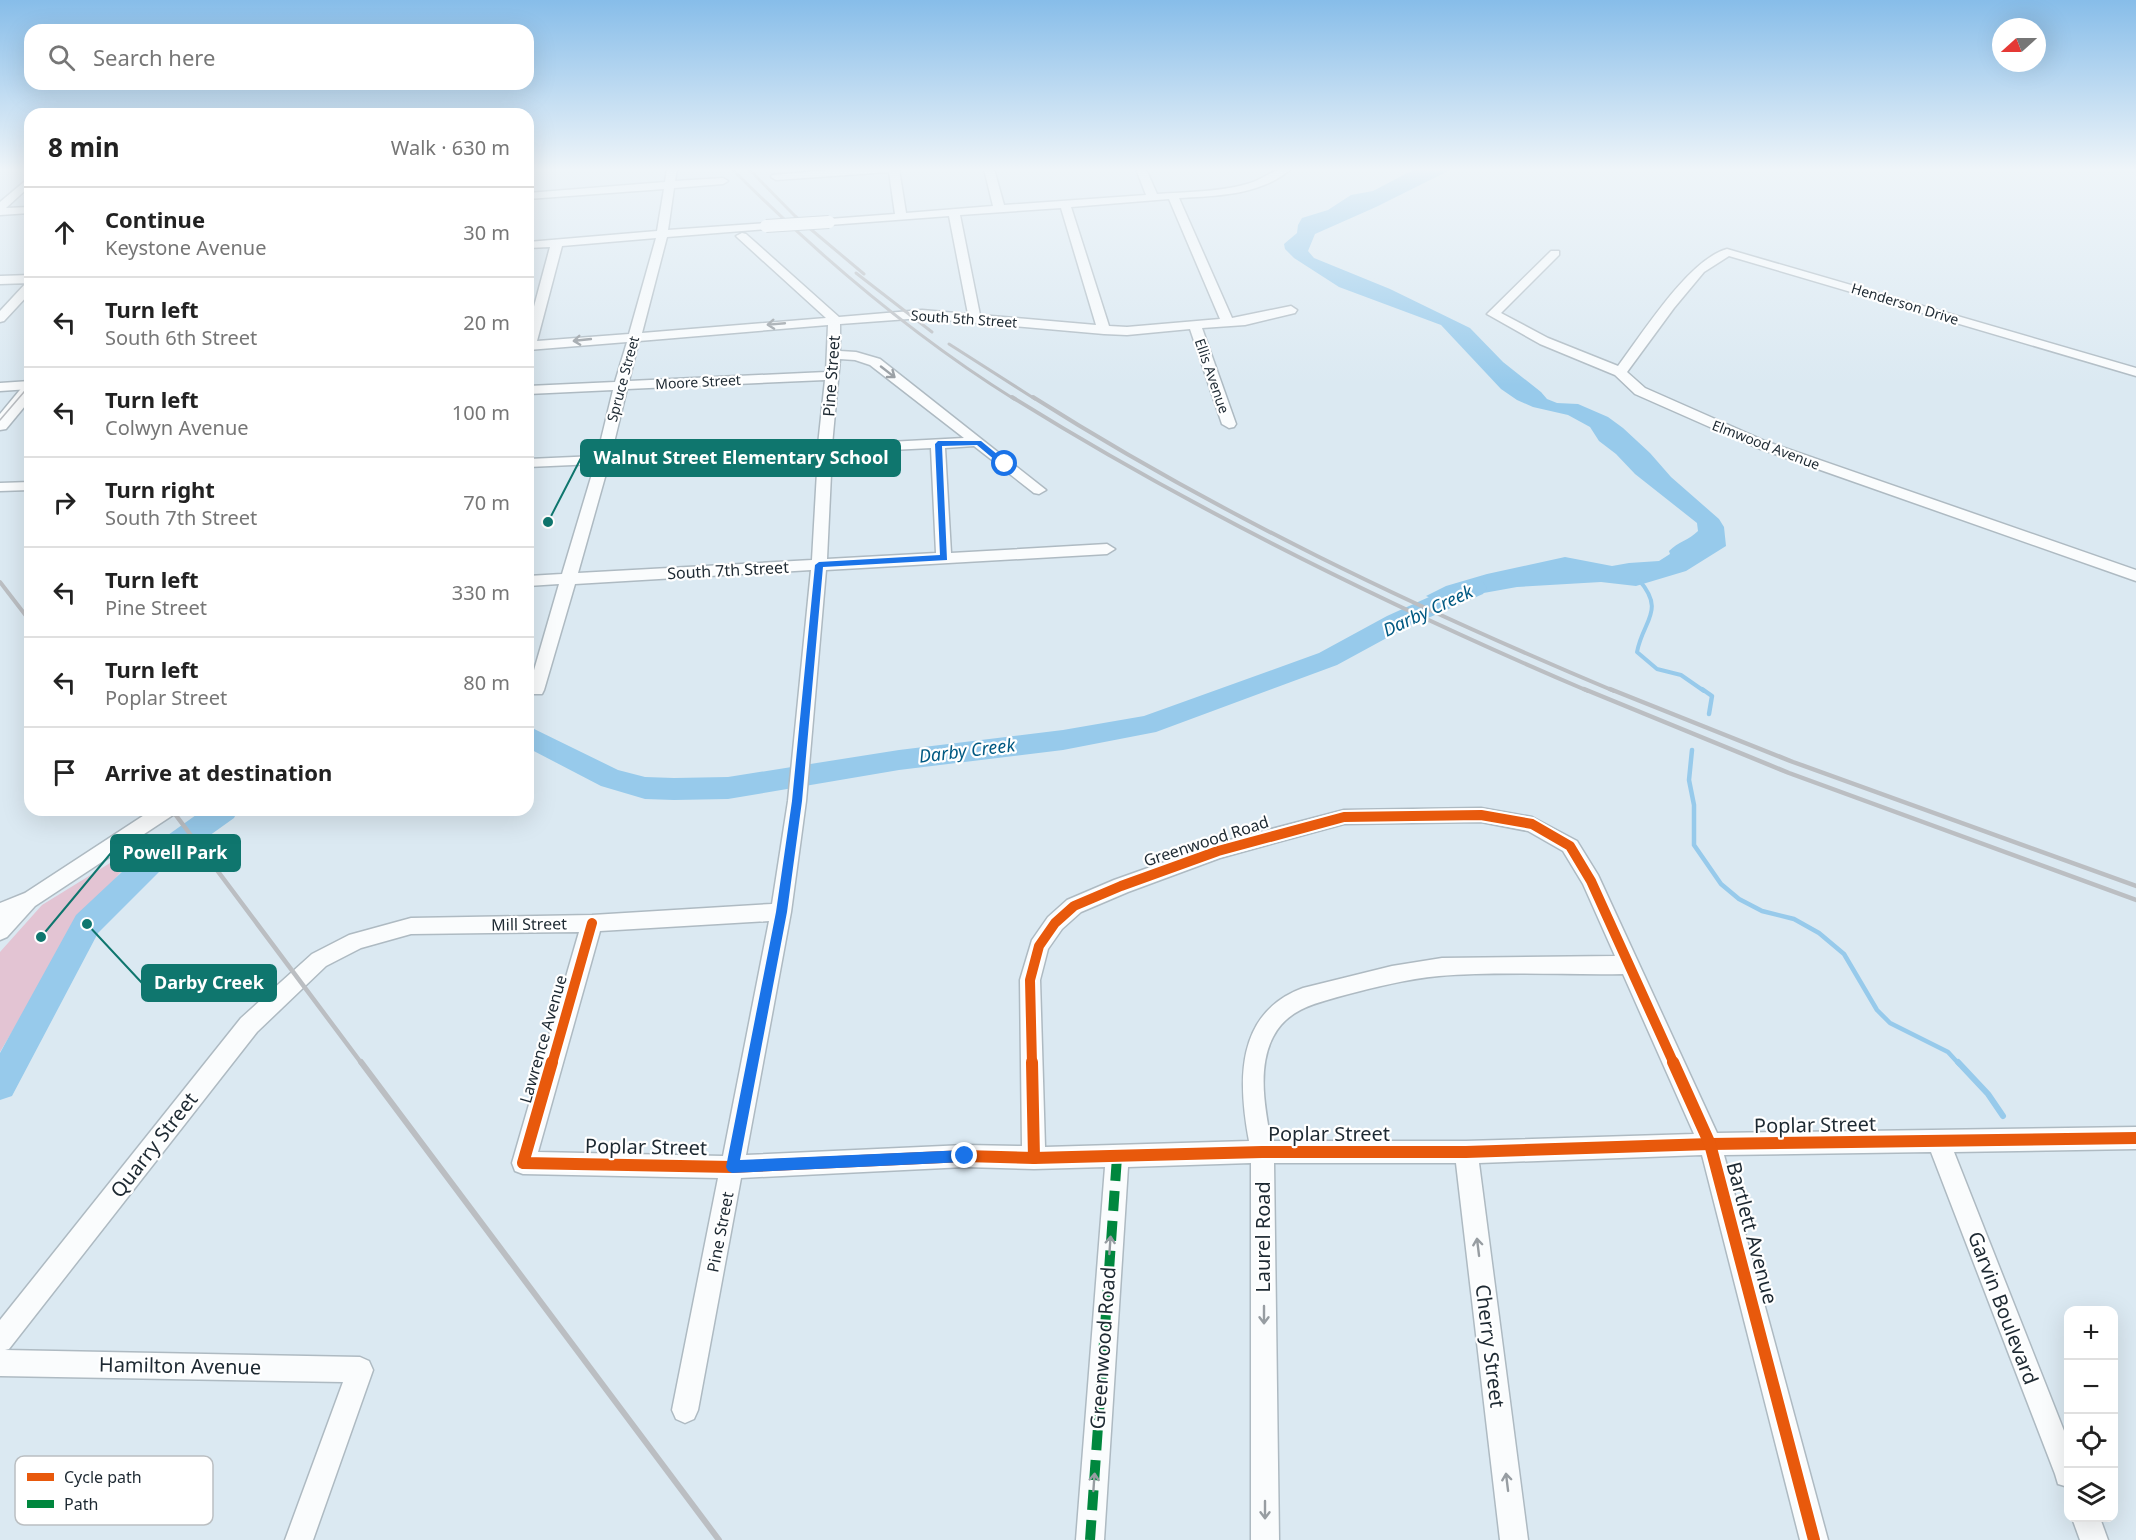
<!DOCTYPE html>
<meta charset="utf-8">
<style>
:root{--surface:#fff;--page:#f2f2f2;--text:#222;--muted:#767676;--line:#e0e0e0}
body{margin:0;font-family:"Noto Sans",sans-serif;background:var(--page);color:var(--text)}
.controls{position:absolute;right:18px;bottom:18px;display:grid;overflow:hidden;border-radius:12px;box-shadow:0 6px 24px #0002}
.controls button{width:54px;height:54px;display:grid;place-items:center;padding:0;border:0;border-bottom:2px solid var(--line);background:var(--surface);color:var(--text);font:30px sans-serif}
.compass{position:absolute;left:1992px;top:18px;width:54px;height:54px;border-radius:50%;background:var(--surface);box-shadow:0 6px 24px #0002;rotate:249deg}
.stop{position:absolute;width:18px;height:18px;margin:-14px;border:4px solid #1a73e8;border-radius:50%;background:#fff}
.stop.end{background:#1a73e8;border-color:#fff;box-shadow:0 2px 6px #0008}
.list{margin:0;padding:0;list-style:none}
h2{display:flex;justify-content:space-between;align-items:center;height:78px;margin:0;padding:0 24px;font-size:26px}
h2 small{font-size:20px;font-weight:400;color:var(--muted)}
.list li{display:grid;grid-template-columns:39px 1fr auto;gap:18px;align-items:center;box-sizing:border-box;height:90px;padding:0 24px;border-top:2px solid var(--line)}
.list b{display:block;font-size:22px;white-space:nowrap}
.list p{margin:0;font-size:20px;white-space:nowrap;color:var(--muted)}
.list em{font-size:20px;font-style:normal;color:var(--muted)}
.icon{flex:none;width:33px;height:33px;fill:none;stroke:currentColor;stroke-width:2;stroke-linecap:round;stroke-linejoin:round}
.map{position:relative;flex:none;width:2136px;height:1540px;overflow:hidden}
.search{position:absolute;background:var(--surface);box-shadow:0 6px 24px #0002;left:24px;top:24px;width:510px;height:66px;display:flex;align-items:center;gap:15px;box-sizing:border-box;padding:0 21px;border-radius:18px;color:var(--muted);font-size:22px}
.panel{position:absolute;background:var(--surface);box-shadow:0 6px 24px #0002;left:24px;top:108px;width:510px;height:708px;border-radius:18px}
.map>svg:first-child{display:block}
.green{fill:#e3c4d3}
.water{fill:#97caeb}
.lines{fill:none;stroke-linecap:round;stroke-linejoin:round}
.stream-far2{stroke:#97caeb;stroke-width:4}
.stream-far1{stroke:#97caeb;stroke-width:4.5}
.stream{stroke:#97caeb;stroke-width:6}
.river{fill:#97caeb;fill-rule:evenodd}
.minor-casing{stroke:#aebac2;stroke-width:3}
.major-casing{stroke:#aebac2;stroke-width:3}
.minor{fill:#fafcfd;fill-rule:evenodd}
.major{fill:#fafcfd;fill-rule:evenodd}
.tram{stroke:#bbbec2;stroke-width:1.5}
.rail-far3{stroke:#bbbec2;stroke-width:3}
.rail-far2{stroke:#bbbec2;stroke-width:4}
.rail-far1{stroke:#bbbec2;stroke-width:4.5}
.rail{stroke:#bbbec2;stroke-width:6}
.minor-bridge-casing{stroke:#aebac2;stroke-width:14;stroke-linecap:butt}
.minor-bridge{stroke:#fafcfd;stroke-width:12}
.quiet{stroke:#00873e;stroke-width:10;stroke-dasharray:20 10;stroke-linecap:butt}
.cycleway-far1-casing{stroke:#fff;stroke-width:14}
.cycleway-casing{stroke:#fff;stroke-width:16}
.cycleway-far1{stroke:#e8590c;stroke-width:10}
.cycleway{stroke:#e8590c;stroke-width:12}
.oneway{stroke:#979da2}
.route{fill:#1a73e8}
.labels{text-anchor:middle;stroke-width:4.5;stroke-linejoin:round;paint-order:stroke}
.far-street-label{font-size:14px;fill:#1d2932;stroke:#fff}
.street-label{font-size:16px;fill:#1d2932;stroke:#fff}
.water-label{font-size:18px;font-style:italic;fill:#015982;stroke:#fff}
.near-street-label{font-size:20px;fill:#1d2932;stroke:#fff}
.key{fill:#fff;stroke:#bbbfc2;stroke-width:1.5}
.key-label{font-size:16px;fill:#1d2932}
.leader{fill:none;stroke:#0f766e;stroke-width:2}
.callout-dot{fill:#0f766e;stroke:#fff;stroke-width:2}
.callout{fill:#0f766e;stroke:#0f766e;stroke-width:2}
.callout-label{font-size:18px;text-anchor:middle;font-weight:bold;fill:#fff}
</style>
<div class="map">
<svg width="2136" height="1540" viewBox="0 0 2136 1540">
<rect width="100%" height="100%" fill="#dbe9f2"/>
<polygon class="green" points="144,842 154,851 120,873 78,921 0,1052 0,952 42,905"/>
<path class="water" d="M1415,169H1452L1376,207L1315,234L1308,251L1314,258L1390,289L1470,328L1503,362L1541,392L1547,399L1557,403L1578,404L1608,417L1623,428L1650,453L1671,477L1719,519L1724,527L1726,546L1686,571L1636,586L1601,582L1517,587L1478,594L1445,604L1426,596L1446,586L1487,574L1565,557L1612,566L1629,563L1659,561L1670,554L1669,551C1678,542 1689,540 1698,531L1697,523L1635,474L1616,454L1599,441L1590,427L1568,415L1533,407L1517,400L1501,389L1441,325L1339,287L1294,258L1285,249L1284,244L1297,233L1298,225L1302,218L1328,210L1351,195L1373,191Z"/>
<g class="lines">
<path class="stream-far2" d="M1639,580C1666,611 1643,620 1637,652L1657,669L1681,675L1704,691"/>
<g class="stream-far1">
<polyline points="1702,689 1712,696 1709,714"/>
<polyline points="1692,750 1689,780 1694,805 1694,845 1721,884 1739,899 1762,911 1794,919 1819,933 1844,954 1877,1010 1890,1023 1948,1052 1959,1064"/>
</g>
<polyline class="stream" points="1958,1062 1988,1094 2003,1116"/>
<g class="river">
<polygon points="1475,580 1483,582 1487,588 1483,594 1405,628 1337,665 1156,732 1063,750 899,770 728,799 674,800 645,799 601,786 528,748 528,726 618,770 645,777 674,778 728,777 899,750 1063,730 1144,716 1319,653 1387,616 1460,583"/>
<polygon points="203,810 238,810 234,818 160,871 98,933 12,1096 0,1100 0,1053 76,915 140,855"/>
</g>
<defs>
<g id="minor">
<path d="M667,169H677L675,181L723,178L728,181L723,184L674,188L668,230L766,223L772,226L766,229L667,237L642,333L826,318L738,238L736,236L742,233L746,234L839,317L922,310L968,314L949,216L829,225L823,222L829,219L895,214L889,172L776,180L771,177L772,175L842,169H899L906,213L993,206L984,169H994L1004,205L1146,195L1136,169H1146L1157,194C1186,192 1218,192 1247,184C1265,179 1270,169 1291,169C1261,195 1217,196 1179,198L1232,318L1291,306L1297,310L1295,313L1245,325L1202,328L1236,424L1234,427L1229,428L1222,424L1190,329L1127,335L1104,334L922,318L840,324V351L856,352L880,359L1046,490L1039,494L1034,493L974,446L945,448L951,553L1107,544L1115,549L1107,554L826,570L806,801L791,912L746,1155L965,1145L1022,1146L1020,980L1032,940L1048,917L1067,900L1114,880L1218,843L1344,810L1481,808L1532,817L1577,841L1598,875L1717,1133L2136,1127V1149L1954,1152L2068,1441V1487L2058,1484L2055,1474L1931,1152L1724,1155L1828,1540H1800L1702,1155L1479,1163L1528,1540H1500L1456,1163H1274L1279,1540H1251V1163L1128,1167L1104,1540H1076L1105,1167L1034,1169L965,1167L741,1178L698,1410L694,1419L685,1423L676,1419L672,1410L718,1178L523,1174L515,1171L512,1163L579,932L411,934L361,948L326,966L257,1032L9,1349L5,1350L360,1357L369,1361L373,1370L313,1540H285L343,1382L0,1376V1320L241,1018L312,954L349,935L411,918L592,915L772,904L788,801L811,570L575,584L544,690L542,694H530L528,691L559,584L528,586V576L562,574L595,464L528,467V459L597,456L613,390L528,394V386L615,382L627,342L528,350V329L550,247L528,248V242L657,231L664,189L528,199V193L665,182ZM1169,199L1220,319L1127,327L1109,326L1071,207ZM1061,208L1096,325L980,315L960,215ZM656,238L629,334L537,341L562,246ZM828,325L826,372L629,381L639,341ZM840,359L855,360L870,365L964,438L832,445ZM825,380L818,445L611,455L627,389ZM931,448L936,553L827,559L832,453ZM818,454L812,560L578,573L609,463ZM1481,822L1528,831L1563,851L1583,884L1615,956L1442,958L1392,966L1303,988C1235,1013 1238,1082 1249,1141L1045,1147L1040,980L1048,949L1062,929L1081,912L1128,892L1220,858L1344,824ZM769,921L723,1156L538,1152L600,931ZM1623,974L1694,1134L1466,1141H1271C1265,1109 1257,1068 1273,1037C1288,1008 1317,1003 1345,995C1376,987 1407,979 1439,976C1498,971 1563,975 1623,974Z"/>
<polygon points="30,177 30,186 6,208 30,207 30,213 0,215 0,202"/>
<path d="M1727,249L2136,368V376L1729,256L1704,272L1674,308L1627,372L1645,388L1765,441L2136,570V581L1755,447L1635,394L1615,375L1540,344L1487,314L1551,251H1559V255L1501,313L1548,338L1618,366C1642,334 1689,259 1727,249Z"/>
<polygon points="30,275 30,293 4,321 0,322 0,311 26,283 30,283 0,284 0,276"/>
<polygon points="30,381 30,389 0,391 0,383"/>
<polygon points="30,482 30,490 0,491 0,483"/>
<polygon points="152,810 175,810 173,815 35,906 7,937 0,940 0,903 25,893"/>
<polygon points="2072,1518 2100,1518 2108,1540 2080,1540"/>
</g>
<polygon id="major" points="30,384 30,400 6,429 0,430 0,414 24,385"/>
</defs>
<use href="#minor" class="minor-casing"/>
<use href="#major" class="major-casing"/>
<use href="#minor" class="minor"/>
<use href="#major" class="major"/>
<polyline class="tram" points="0,420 30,385"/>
<g class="rail-far3">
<path d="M732,169C818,255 910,334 1014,399"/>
<polyline points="749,169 795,216 864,274"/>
<polyline points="856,273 932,332"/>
<polyline points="949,344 1035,399"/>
</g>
<g class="rail-far2">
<path d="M1012,397C1195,511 1389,606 1588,691"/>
<path d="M1033,397C1216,513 1414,607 1614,691"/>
<polyline points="0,582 30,621"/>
</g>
<g class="rail-far1">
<polyline points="1584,689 1789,773 2136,900"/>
<polyline points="1610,689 1793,762 2136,886"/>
<polyline points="172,810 362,1064"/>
</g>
<polyline class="rail" points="361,1062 719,1540"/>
<defs>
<polyline id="minor-bridge" points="766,226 829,222"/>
</defs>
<use href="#minor-bridge" class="minor-bridge-casing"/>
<use href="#minor-bridge" class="minor-bridge"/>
<polyline class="quiet" points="1090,1540 1117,1157"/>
<defs>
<g id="cycleway-far1">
<polyline points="552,1064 592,923"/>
<polyline points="1032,1064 1030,980 1039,946 1055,923 1074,906 1121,886 1218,851 1344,817 1481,815 1532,824 1570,846 1591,881 1674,1064"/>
</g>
<g id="cycleway">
<polyline points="552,1062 523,1163 732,1167 965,1156 1034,1158 1262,1152 1466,1152 1710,1144 2136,1138"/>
<polyline points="1032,1062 1034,1158"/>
<polyline points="1673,1062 1710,1144 1814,1540"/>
</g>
</defs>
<use href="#cycleway-far1" class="cycleway-far1-casing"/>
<use href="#cycleway" class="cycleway-casing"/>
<use href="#cycleway-far1" class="cycleway-far1"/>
<use href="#cycleway" class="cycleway"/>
</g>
<defs><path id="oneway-shaft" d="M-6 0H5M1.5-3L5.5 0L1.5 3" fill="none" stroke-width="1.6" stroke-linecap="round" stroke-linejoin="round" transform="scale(1.5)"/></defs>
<g class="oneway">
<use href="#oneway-shaft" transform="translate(776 324) rotate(175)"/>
<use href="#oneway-shaft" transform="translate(582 340) rotate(174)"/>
<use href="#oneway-shaft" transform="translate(888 372) rotate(38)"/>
<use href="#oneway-shaft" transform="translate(1110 1245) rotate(-86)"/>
<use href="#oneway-shaft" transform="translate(1478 1247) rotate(-97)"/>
<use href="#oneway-shaft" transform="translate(1264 1315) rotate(90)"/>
<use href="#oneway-shaft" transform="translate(1094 1482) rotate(-86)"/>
<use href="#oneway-shaft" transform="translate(1507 1482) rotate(-97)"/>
<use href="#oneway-shaft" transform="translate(1265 1510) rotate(90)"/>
</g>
<linearGradient id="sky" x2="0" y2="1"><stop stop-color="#87bde9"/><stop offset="0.44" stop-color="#eff5f9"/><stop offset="1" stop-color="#eff5f9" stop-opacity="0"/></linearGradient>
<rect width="2136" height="385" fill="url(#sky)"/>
<polygon class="route" points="938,441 981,441 1009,464 1002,466 977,445 942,446 947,560 823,567 802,801 787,912 740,1160 965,1150 971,1156 965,1162 732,1173 728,1171 726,1167 776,912 792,801 815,565 819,562 940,555 935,444"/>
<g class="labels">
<g class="far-street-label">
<text transform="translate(1905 304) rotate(17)" y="5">Henderson Drive</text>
<text transform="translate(964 319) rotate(4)" y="5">South 5th Street</text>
<text transform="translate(1212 376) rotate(71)" y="5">Ellis Avenue</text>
<text transform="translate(623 379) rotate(-75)" y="5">Spruce Street</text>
<text transform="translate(698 382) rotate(-3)" y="5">Moore Street</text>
<text transform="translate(1766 445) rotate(21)" y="5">Elmwood Avenue</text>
</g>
<g class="street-label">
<text transform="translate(831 376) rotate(-86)" y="6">Pine Street</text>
<text transform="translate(728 570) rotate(-3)" y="6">South 7th Street</text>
<text transform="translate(1206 841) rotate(-18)" y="6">Greenwood Road</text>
<text transform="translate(529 924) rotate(-1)" y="6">Mill Street</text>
<text transform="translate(543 1039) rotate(-74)" y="6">Lawrence Avenue</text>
<text transform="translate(720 1232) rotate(-79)" y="6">Pine Street</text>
</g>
<g class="water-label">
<text transform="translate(1428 611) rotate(-25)" y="6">Darby Creek</text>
<text transform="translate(967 751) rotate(-7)" y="6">Darby Creek</text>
</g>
<g class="near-street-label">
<text transform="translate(1815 1125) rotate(-1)" y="7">Poplar Street</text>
<text x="1329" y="1141">Poplar Street</text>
<text transform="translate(154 1145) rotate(-52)" y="7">Quarry Street</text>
<text transform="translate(646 1147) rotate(1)" y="7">Poplar Street</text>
<text transform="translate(1752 1233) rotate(75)" y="7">Bartlett Avenue</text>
<text transform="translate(1263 1237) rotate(-90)" y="7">Laurel Road</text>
<text transform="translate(2003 1308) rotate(69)" y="7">Garvin Boulevard</text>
<text transform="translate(1490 1346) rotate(83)" y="7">Cherry Street</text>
<text transform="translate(1103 1348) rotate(-86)" y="7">Greenwood Road</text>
<text transform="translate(180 1366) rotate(1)" y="7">Hamilton Avenue</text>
</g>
</g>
<rect x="15" y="1456" width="198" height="69" rx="9" class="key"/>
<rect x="27" y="1473" width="27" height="8" fill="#e8590c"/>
<rect x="27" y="1500" width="27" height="8" fill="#00873e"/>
<g class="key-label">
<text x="64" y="1483">Cycle path</text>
<text x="64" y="1510">Path</text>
</g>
<path class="leader" d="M548 522L581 458M41 937L111 853M87 924L142 983"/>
<g class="callout-dot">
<circle cx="548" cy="522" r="6"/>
<circle cx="41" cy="937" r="6"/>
<circle cx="87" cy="924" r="6"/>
</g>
<g class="callout">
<rect x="581" y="440" width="319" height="36" rx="6"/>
<rect x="111" y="835" width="129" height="36" rx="6"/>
<rect x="142" y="965" width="134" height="36" rx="6"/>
</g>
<g class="callout-label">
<text x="741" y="464">Walnut Street Elementary School</text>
<text x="175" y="859">Powell Park</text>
<text x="209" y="989">Darby Creek</text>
</g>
</svg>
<div class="controls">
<button>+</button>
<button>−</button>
<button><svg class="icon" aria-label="locate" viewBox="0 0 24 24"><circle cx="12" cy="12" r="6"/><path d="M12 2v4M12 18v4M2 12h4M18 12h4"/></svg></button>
<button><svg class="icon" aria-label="layers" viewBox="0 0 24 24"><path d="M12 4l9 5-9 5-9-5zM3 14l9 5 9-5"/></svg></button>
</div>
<svg class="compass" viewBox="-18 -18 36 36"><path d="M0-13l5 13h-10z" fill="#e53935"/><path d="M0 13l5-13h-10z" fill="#767676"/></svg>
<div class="stop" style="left:1005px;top:464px"></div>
<div class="stop end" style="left:965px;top:1156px"></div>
<div class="search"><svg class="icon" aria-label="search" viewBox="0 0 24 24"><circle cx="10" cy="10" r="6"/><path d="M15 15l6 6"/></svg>Search here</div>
<section class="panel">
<h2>8 min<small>Walk · 630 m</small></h2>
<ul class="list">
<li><svg class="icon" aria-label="ahead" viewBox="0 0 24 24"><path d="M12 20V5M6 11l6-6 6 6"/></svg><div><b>Continue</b><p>Keystone Avenue</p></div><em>30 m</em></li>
<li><svg class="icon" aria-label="left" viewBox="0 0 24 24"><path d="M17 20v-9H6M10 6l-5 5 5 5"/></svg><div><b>Turn left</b><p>South 6th Street</p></div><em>20 m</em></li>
<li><svg class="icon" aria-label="left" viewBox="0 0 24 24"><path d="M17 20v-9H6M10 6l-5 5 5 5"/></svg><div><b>Turn left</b><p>Colwyn Avenue</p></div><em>100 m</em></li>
<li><svg class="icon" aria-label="right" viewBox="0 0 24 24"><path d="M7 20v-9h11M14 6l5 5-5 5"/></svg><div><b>Turn right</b><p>South 7th Street</p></div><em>70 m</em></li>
<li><svg class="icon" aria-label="left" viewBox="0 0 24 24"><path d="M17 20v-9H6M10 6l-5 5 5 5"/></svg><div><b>Turn left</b><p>Pine Street</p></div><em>330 m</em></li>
<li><svg class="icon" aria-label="left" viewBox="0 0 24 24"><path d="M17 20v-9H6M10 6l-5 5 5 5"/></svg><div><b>Turn left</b><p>Poplar Street</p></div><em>80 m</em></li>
<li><svg class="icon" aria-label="arrive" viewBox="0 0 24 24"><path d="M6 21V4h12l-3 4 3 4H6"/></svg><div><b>Arrive at destination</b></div></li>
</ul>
</section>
</div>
